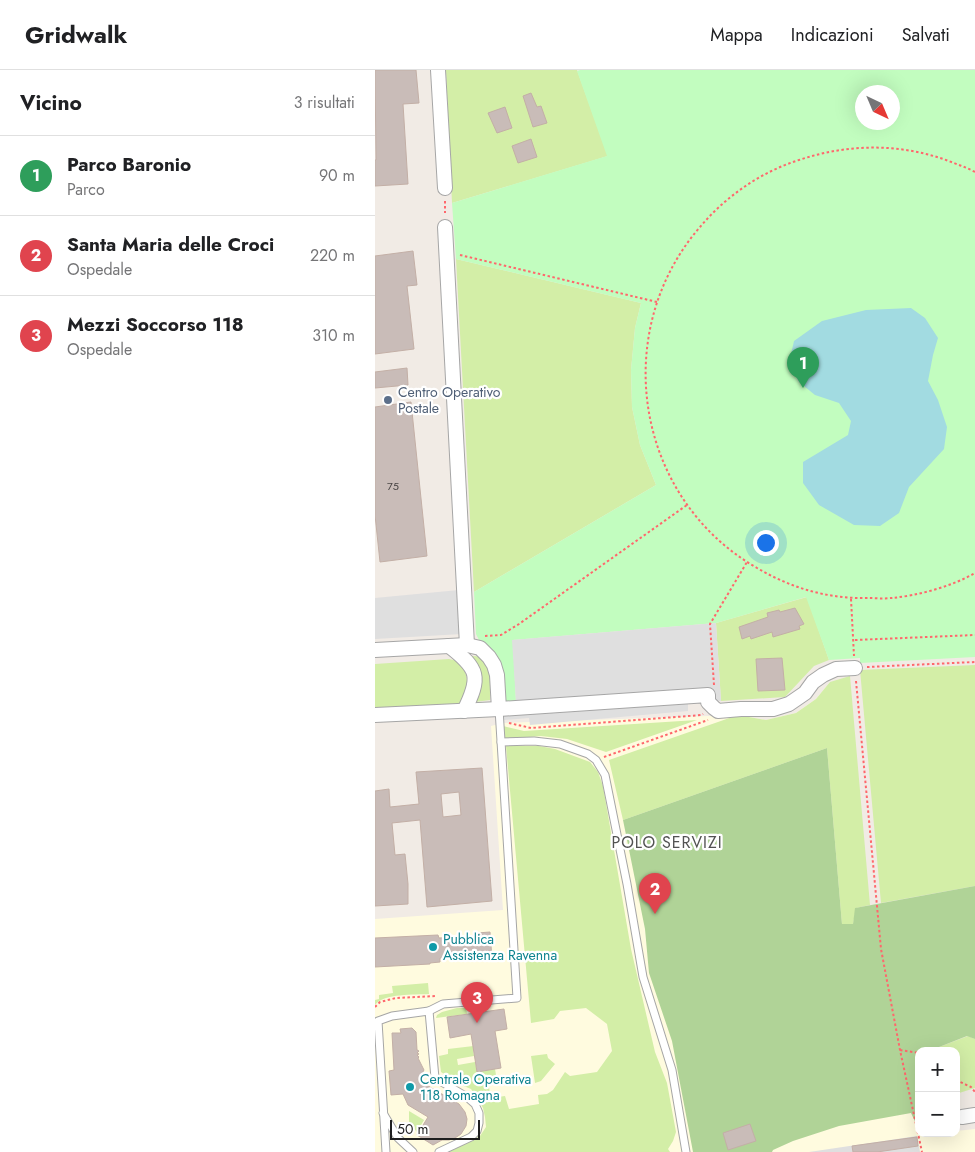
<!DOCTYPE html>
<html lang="it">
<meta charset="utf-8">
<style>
:root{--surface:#fff;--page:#f6f6f6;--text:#202124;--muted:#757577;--line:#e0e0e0;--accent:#ea580c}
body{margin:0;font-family:Jost,sans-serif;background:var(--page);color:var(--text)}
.controls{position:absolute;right:15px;bottom:15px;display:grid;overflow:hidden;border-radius:10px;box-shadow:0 5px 20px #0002}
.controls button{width:45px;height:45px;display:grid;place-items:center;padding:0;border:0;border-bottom:1px solid var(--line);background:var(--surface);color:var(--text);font:25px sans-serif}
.compass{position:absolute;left:480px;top:15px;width:45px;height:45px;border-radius:50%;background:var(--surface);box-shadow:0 5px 20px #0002;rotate:136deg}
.scale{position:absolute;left:15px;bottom:12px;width:90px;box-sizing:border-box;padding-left:5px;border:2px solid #1f1f1f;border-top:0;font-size:14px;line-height:18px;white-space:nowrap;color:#1f1f1f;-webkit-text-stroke:4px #fff;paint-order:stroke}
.you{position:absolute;left:390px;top:472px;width:18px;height:18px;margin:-12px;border:4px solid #fff;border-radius:50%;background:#1a73e8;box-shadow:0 0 0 8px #1a73e833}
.badge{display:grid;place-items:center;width:32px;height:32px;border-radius:50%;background:var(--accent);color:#fff;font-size:16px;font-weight:700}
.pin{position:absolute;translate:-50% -41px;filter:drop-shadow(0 1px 2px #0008)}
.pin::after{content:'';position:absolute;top:26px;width:18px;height:15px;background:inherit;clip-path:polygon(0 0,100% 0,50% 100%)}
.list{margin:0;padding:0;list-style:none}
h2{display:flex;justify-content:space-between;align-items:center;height:65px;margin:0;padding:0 20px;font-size:21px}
h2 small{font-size:16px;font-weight:400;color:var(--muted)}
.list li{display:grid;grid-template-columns:32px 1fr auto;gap:15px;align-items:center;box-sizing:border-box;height:80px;padding:0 20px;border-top:1px solid var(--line)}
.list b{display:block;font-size:19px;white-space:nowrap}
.list p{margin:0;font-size:16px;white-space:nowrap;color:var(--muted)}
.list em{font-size:16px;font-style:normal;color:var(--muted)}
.map{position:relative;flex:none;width:600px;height:1082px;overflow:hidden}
header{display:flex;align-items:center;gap:30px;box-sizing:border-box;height:70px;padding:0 25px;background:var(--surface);border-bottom:1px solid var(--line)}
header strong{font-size:24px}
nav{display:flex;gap:28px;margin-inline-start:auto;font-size:18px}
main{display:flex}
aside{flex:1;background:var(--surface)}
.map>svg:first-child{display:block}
.education{fill:#fffbdf}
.grass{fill:#d3eea7}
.forest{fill:#b0d397}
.park{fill:#c2fdbf;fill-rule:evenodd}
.parking{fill:#dfdfdf}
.water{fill:#a2dbe1}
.building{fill:#c9bcb8;stroke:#c3afa6;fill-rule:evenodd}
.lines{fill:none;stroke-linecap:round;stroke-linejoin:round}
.service-casing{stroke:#a6a6a6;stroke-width:9}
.minor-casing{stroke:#a6a6a6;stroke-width:16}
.path{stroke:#ff676c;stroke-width:2;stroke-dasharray:2.5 2.5;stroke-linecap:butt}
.service{stroke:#fff;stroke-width:7}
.minor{stroke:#fff;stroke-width:14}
.service-dot{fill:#5c6f8a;stroke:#fff;stroke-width:2}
.culture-dot{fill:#0f9aa8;stroke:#fff;stroke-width:2}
.labels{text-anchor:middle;stroke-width:4.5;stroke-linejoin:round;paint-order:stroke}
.number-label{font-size:11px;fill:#4a4645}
.service-label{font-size:14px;fill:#4e5e75;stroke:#fff;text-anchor:start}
.culture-label{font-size:14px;fill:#0d838f;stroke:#fff;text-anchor:start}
.quarter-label{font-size:16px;letter-spacing:1px;fill:#525252;stroke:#fff}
</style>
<header>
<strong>Gridwalk</strong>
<nav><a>Mappa</a><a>Indicazioni</a><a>Salvati</a></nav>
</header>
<main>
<aside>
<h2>Vicino<small>3 risultati</small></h2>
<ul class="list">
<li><span class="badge" style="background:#2e9e5b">1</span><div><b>Parco Baronio</b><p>Parco</p></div><em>90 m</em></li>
<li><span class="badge" style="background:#e0444e">2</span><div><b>Santa Maria delle Croci</b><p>Ospedale</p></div><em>220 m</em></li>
<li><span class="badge" style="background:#e0444e">3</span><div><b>Mezzi Soccorso 118</b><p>Ospedale</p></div><em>310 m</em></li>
</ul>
</aside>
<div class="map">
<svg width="600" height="1082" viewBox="0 0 600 1082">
<rect width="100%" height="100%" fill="#f1ebe5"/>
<polygon class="education" points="455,612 508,989 544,1038 544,1063 581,1063 581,1061 600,1059 600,1082 0,1082 0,849 128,840 116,656 128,653 363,645 391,650 421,643 441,629"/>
<g class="grass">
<polygon points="71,0 202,0 233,86 77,133"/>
<polygon points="81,189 266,233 260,258 256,300 257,337 265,375 281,415 99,522"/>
<polygon points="432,527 454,590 439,596 410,627 346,631 341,553"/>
<path d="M98,586C118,586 116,616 115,630L100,632C109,615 110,602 96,587Z"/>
<path d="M74,589C77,590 80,590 82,591C90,596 94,611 92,620C91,626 87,630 84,634L0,638V594Z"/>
<polygon points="600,595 600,816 506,833 485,600"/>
<polygon points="475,606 495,835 481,838 478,854 467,854 452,678 248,750 234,690 363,645 391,650 421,643 441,629 455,612"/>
<polygon points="322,650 231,682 192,669 166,666 130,669 128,656 149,661"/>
<polygon points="131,676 164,676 180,679 207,689 215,692 223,702 228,716 256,879 280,982 292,1013 301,1062 298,1071 293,1079 295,1082 74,1082 105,1066 111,1057 110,1047 108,1038 101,1026 96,1019 84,1014 66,1002 64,986 73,984 73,979 107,975 98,979 99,986 82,989 83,995 100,992 102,1001 120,999 121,1005 117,1006 118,1011 113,1012 116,1028 130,1026 134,1039 164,1034 163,1025 172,1024 178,1020 190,1002 195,1006 222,1002 237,981 232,954 211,938 185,941 179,949 156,953"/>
<path d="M53,913L54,924C40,925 9,923 0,935V930L4,929V925L18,923L17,916Z"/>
<polygon points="82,938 91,938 92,944 61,948 62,945 67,942"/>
<polygon points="593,966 600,969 600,1018 581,1024 581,981 563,981 564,977"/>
<polygon points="172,984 173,988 180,994 166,1011 160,1013 156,986"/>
<polygon points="34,1041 49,1050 42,1062 34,1053"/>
</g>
<polygon class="forest" points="452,678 467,854 478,854 480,838 600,816 600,969 592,966 564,977 563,981 544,981 544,1060 536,1043 464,1056 418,1071 398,1080 397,1082 318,1082 297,971 274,903 270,859 248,750"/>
<path class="park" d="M205,0H600V587L485,593V588L454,590L431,527L341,553L138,570L141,632H129L122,591L117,580L104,570L101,564L99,522L281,415L265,375L257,337L256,300L260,258L266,233L81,189L77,133L232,86L202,1ZM488,22H518V52H488Z"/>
<g class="parking">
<polygon points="84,520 87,564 0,569 0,528"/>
<polygon points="341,553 346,631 313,634 313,641 155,655 154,648 129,650 129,632 141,632 137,570"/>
<polygon points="542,1066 545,1082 434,1082"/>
</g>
<polygon class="water" points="536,238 550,248 563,268 558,285 553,311 563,330 572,357 569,379 534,417 524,443 505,456 479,455 444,435 428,413 428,392 473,365 476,351 464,333 440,325 424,312 414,293 419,271 447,251 491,240"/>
<g class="building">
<polygon points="0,0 41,0 44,33 28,34 33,114 0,116 0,90 1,90"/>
<polygon points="156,23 162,37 166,36 172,53 158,57 148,26"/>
<polygon points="130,37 137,58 122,63 113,43"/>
<polygon points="156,69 162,87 143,93 137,76"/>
<polygon points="38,181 42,215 32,216 39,279 0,284 0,186"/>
<polygon points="32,298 33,315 0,318 0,302"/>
<polygon points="36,332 52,486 5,492 0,445 0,337"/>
<polygon points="420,538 429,554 424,556 425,559 398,567 397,562 376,569 375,566 367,569 364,557 393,547 392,543 404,540 405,542"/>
<polygon points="407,588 410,620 383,621 381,589"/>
<path d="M107,698L117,831L52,837L45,750L17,753L20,785L30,784L33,814V834L0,836V721L14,719L15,737L44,734L41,702ZM84,722L86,745L68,747L66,724Z"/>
<polygon points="115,862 117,889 104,890 104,886 65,888 65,892 55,893 55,894 0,897 0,868 63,865 64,868 102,866 102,863"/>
<polygon points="129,939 132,959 120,961 126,998 102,1002 96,964 75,968 72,947"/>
<polygon points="37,958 41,962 42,980 44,981 42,983 44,984 42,985 44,987 43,988 49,1000 43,1010 84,1034 90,1042 92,1049 91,1056 86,1064 80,1068 74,1070 67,1070 58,1075 42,1065 53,1047 33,1035 28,1024 16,1025 14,1001 19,1000 17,963 26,963 25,959"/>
<polygon points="375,1054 381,1071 353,1080 348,1063"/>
<polygon points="542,1067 543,1076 502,1082 478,1082 477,1076"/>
</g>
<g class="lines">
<defs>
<g id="service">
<polyline points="126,672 159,671 185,674 213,684 221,690 230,705 252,814 268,907 297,1000 311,1082"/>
<polyline points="54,941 68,934 142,928 124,639"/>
<polyline points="8,1043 23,1068 38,1082"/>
<polyline points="11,1082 3,951 17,946 54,941 60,1008 92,1027 100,1034 104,1043 104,1053 102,1061 96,1067 64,1082"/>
</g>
<g id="minor">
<polyline points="63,0 70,118"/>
<polyline points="70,157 92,575"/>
<path d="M74,576C104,599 106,607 89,641"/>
<polyline points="0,580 92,575 105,578 114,587 119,595 122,605 124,639"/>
<polyline points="0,645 124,639 333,625 333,632 339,638 343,641 366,639 398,639 414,634 430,623 438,612 448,605 461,599 480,598"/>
<polyline points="587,1047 600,1045"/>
</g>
</defs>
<use href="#service" class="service-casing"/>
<use href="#minor" class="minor-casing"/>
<g class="path">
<path d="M600,102C593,98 586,96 579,93C529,73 475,73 424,90C386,102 351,126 325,157C234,262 260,428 382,498C416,518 453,529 493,528C500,528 508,529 516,528C542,526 578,516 600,503"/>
<polyline points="70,131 70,143"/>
<polyline points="85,185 282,232"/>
<polyline points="476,529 479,586"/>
<polyline points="110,566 126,565 144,554 312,435"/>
<polyline points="480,570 600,565"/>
<polyline points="492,597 600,592"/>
<polyline points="481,611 506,879 525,980 547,1082"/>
<polyline points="339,615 335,554 372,492"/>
<polyline points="134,653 156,658 327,645 328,644"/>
<polyline points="229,687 333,650"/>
<polyline points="0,937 5,932 21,928 62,926"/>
<polyline points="525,980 544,983"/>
<polyline points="581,1010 596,1017 600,1022"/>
</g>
<use href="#service" class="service"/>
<use href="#minor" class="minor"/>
</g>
<circle class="service-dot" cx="13" cy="330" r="5"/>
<g class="culture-dot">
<circle cx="58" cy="877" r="5"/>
<circle cx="35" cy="1017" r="5"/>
</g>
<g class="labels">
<g class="number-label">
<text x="18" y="420">75</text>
</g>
<g class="service-label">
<text x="23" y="327">Centro Operativo<tspan x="23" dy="16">Postale</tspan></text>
</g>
<g class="culture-label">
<text x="68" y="874">Pubblica<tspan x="68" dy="16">Assistenza Ravenna</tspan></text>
<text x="45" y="1014">Centrale Operativa<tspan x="45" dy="16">118 Romagna</tspan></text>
</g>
<g class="quarter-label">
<text x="292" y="778">POLO SERVIZI</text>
</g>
</g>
</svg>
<div class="controls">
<button>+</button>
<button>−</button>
</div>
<svg class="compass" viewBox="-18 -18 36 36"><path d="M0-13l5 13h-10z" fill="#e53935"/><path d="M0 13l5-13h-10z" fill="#757577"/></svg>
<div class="scale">50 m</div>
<div class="you"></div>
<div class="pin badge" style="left:428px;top:318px;background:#2e9e5b">1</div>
<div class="pin badge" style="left:280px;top:844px;background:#e0444e">2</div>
<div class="pin badge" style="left:102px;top:953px;background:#e0444e">3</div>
</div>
</main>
